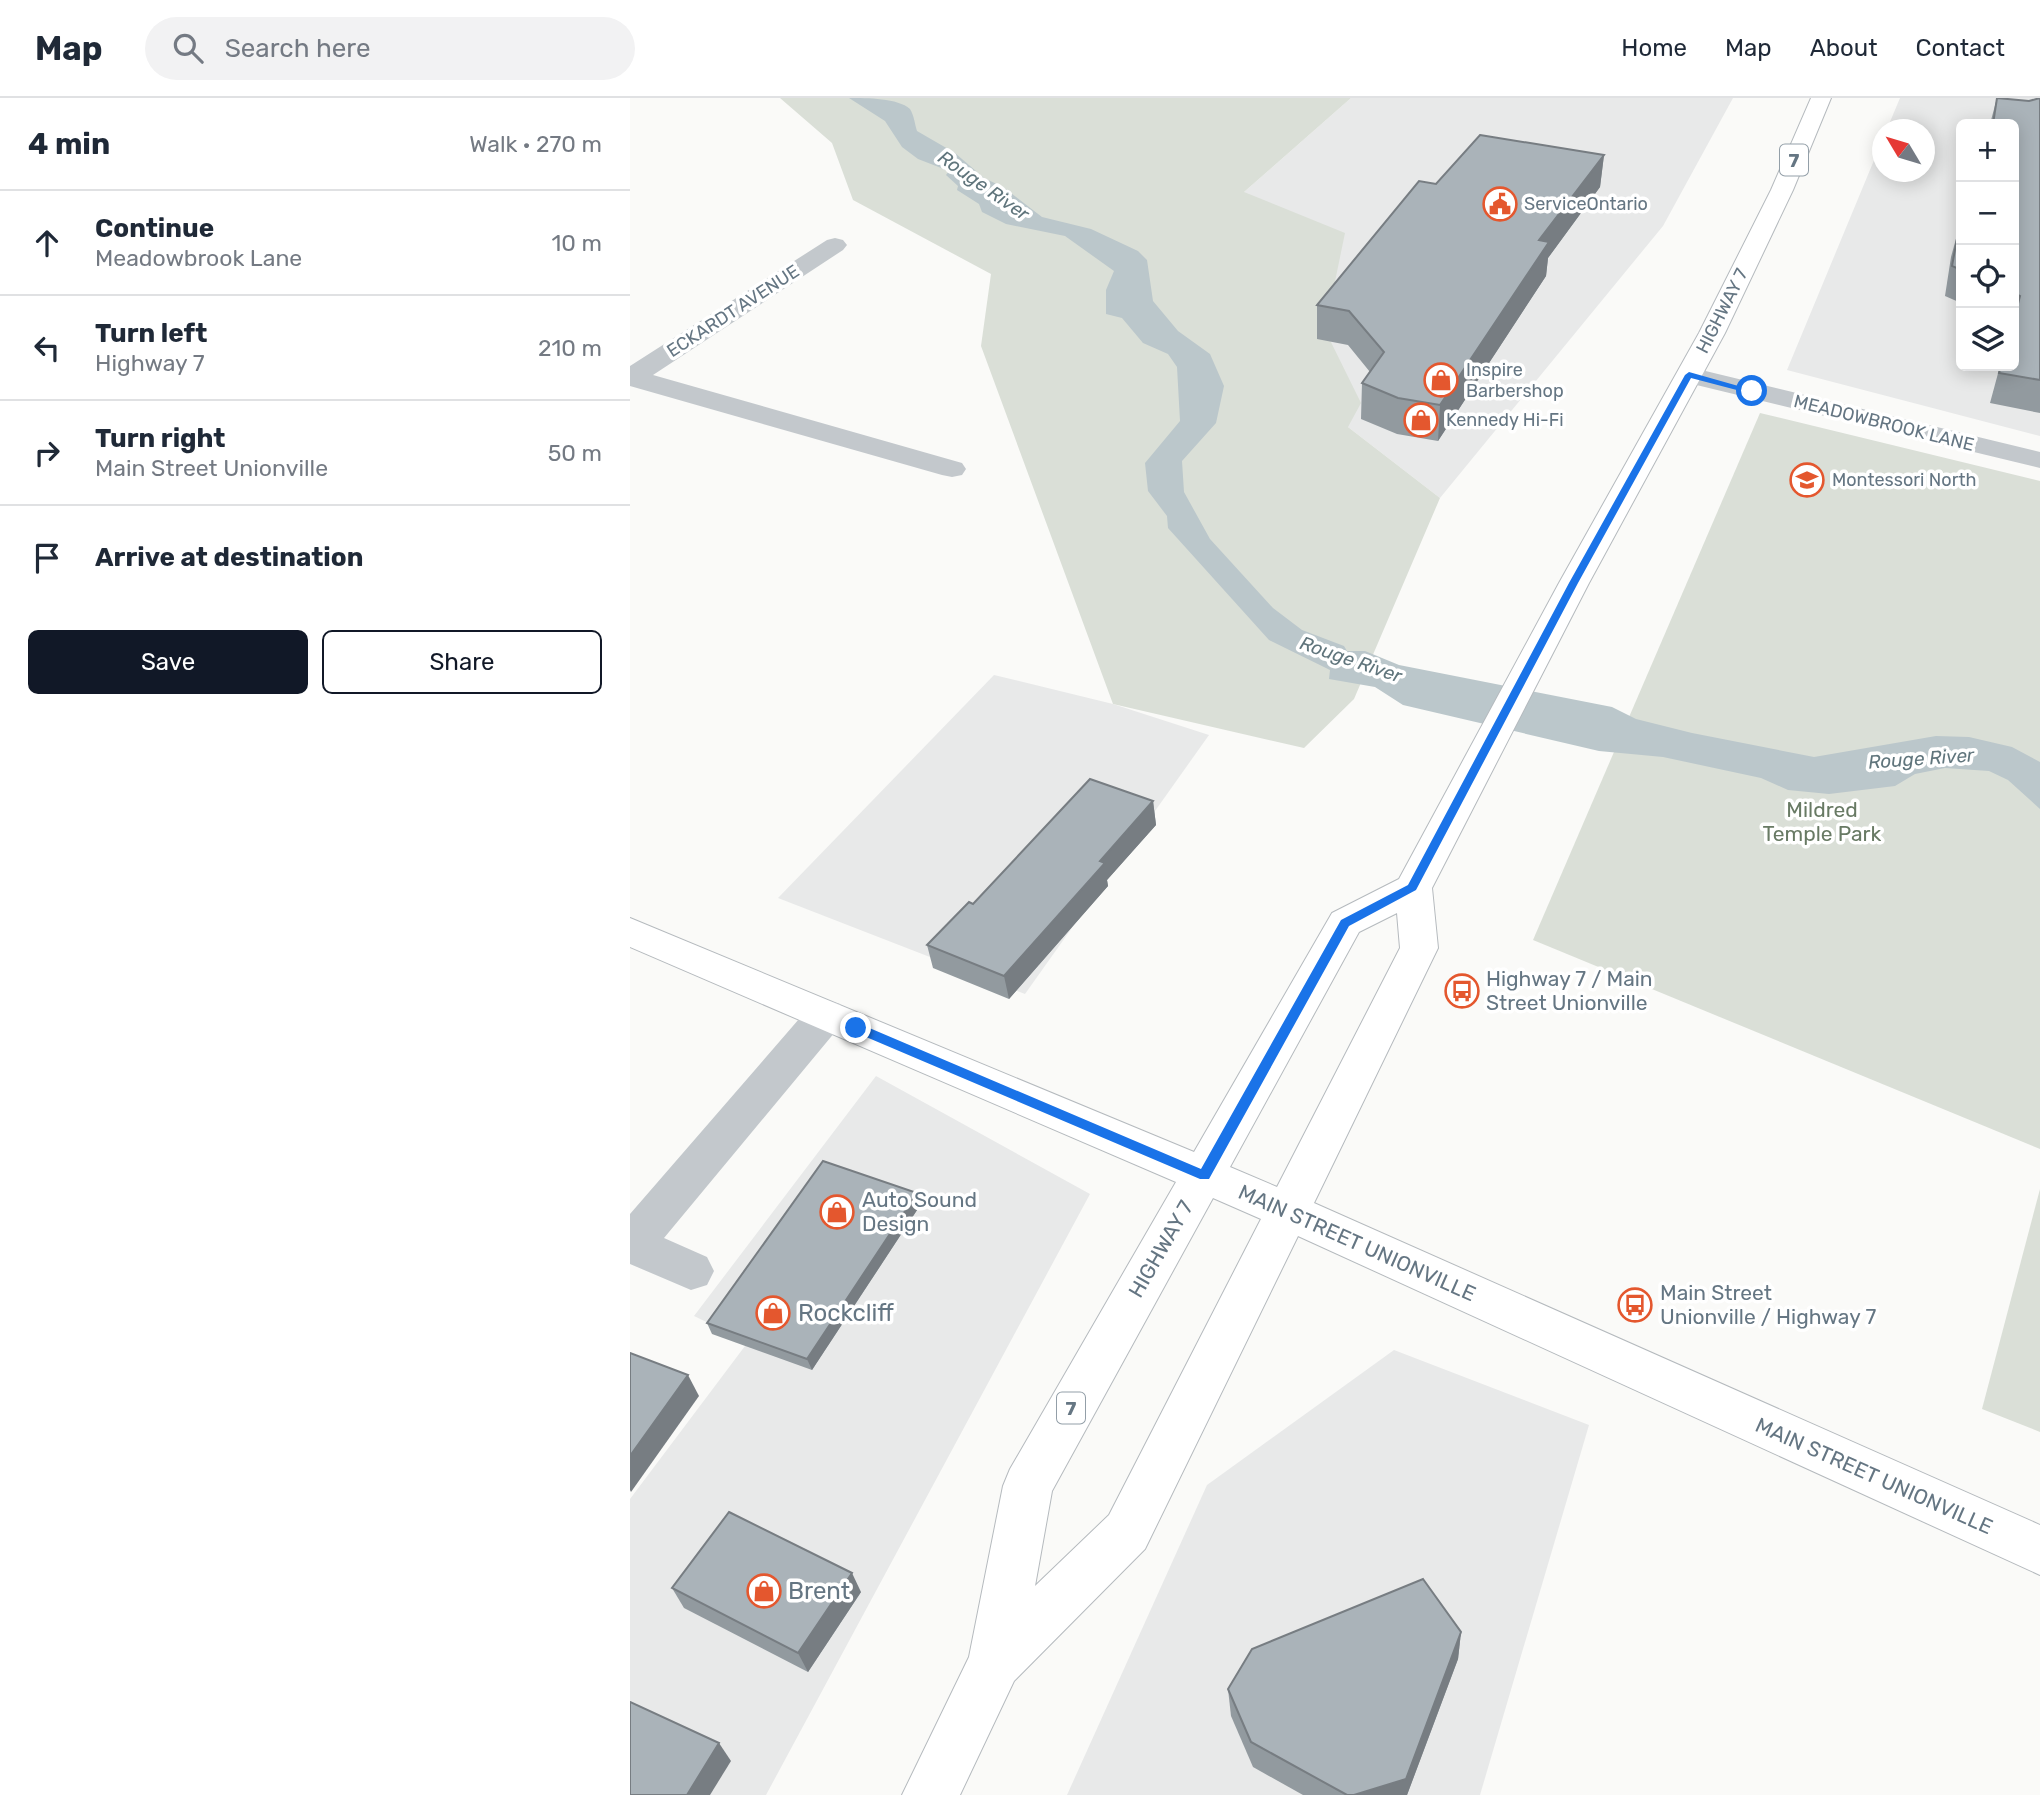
<!DOCTYPE html>
<meta charset="utf-8">
<style>
:root{--surface:#fff;--page:#f2f2f3;--text:#1f2937;--muted:#747a83;--line:#e0e1e3;--accent:#111827}
body{margin:0;font-family:Rubik,sans-serif;background:var(--page);color:var(--text)}
.controls{position:absolute;right:21px;top:21px;display:grid;overflow:hidden;border-radius:10px;box-shadow:0 4px 18px #0003}
.controls button{width:63px;height:63px;display:grid;place-items:center;padding:0;border:0;border-bottom:2px solid var(--line);background:var(--surface);color:var(--text);font:35px sans-serif}
.compass{position:absolute;left:1242px;top:21px;width:63px;height:63px;border-radius:50%;background:var(--surface);box-shadow:0 4px 18px #0003;rotate:308deg}
.stop{position:absolute;width:21px;height:21px;margin:-16px;border:5px solid #1a73e8;border-radius:50%;background:#fff}
.stop.end{background:#1a73e8;border-color:#fff;box-shadow:0 2px 7px #0008}
.list{margin:0;padding:0;list-style:none}
h2{display:flex;justify-content:space-between;align-items:center;height:91px;margin:0;padding:0 28px;font-size:30px}
h2 small{font-size:23px;font-weight:400;color:var(--muted)}
.list li{display:grid;grid-template-columns:46px 1fr auto;gap:21px;align-items:center;box-sizing:border-box;height:105px;padding:0 28px;border-top:2px solid var(--line)}
.list b{display:block;font-size:26px;white-space:nowrap}
.list p{margin:0;font-size:23px;white-space:nowrap;color:var(--muted)}
.list em{font-size:23px;font-style:normal;color:var(--muted)}
.actions{display:flex;gap:14px;padding:21px 28px}
.actions a{flex:1;padding:16px 0;border:2px solid var(--accent);border-radius:10px;text-align:center;font-size:24px;color:var(--accent)}
.actions .main{background:var(--accent);color:#fff}
.icon{flex:none;width:38px;height:38px;fill:none;stroke:currentColor;stroke-width:2;stroke-linecap:round;stroke-linejoin:round}
.map{position:relative;flex:none;width:1410px;height:1697px;overflow:hidden}
header{display:flex;align-items:center;gap:42px;box-sizing:border-box;height:98px;padding:0 35px;background:var(--surface);border-bottom:2px solid var(--line)}
header strong{font-size:33px}
nav{display:flex;gap:38px;margin-inline-start:auto;font-size:24px}
.search{width:490px;height:63px;background:var(--page);display:flex;align-items:center;gap:18px;box-sizing:border-box;padding:0 24px;border-radius:38px;color:var(--muted);font-size:26px}
main{display:flex}
aside{flex:1;background:var(--surface)}
.map>svg:first-child{display:block}
.built{fill:#e8e9e9;fill-rule:evenodd}
.green{fill:#dadfd7}
.water{fill:#bbc7cb}
.lines{fill:none;stroke-linecap:round;stroke-linejoin:round}
.major-casing{stroke:#b5babe;stroke-width:2}
.minor{fill:#c3c8cc;fill-rule:evenodd}
.major{fill:#fff;fill-rule:evenodd}
.wall{fill:#929a9f}
.shaded-wall{fill:#777d82}
.building{fill:#aab3b9;stroke:#777d82;stroke-width:2}
.route{fill:#1a73e8}
.labels{text-anchor:middle;stroke-width:7;stroke-linejoin:round;paint-order:stroke}
.far-poi-label{font-size:18px;fill:#657683;stroke:#fff;text-anchor:start}
.far-street-label{font-size:18px;fill:#657683;stroke:#fff}
.shield{fill:#fff;stroke:#939fa8;stroke-width:2}
.shield-label{font-size:19px;font-weight:bold;fill:#657683}
.far-water-label{font-size:19px;font-style:italic;fill:#60757c;stroke:#fff}
.park-label{font-size:21px;fill:#687a64;stroke:#fff}
.poi-label{font-size:21px;fill:#657683;stroke:#fff;text-anchor:start}
.street-label{font-size:21px;fill:#657683;stroke:#fff}
.near-poi-label{font-size:24px;fill:#657683;stroke:#fff;text-anchor:start}
</style>
<header>
<strong>Map</strong>
<div class="search"><svg class="icon" aria-label="search" viewBox="0 0 24 24"><circle cx="10" cy="10" r="6"/><path d="M15 15l6 6"/></svg>Search here</div>
<nav><a>Home</a><a>Map</a><a>About</a><a>Contact</a></nav>
</header>
<main>
<aside>
<h2>4 min<small>Walk · 270 m</small></h2>
<ul class="list">
<li><svg class="icon" aria-label="ahead" viewBox="0 0 24 24"><path d="M12 20V5M6 11l6-6 6 6"/></svg><div><b>Continue</b><p>Meadowbrook Lane</p></div><em>10 m</em></li>
<li><svg class="icon" aria-label="left" viewBox="0 0 24 24"><path d="M17 20v-9H6M10 6l-5 5 5 5"/></svg><div><b>Turn left</b><p>Highway 7</p></div><em>210 m</em></li>
<li><svg class="icon" aria-label="right" viewBox="0 0 24 24"><path d="M7 20v-9h11M14 6l5 5-5 5"/></svg><div><b>Turn right</b><p>Main Street Unionville</p></div><em>50 m</em></li>
<li><svg class="icon" aria-label="arrive" viewBox="0 0 24 24"><path d="M6 21V4h12l-3 4 3 4H6"/></svg><div><b>Arrive at destination</b></div></li>
</ul>
<div class="actions"><a class="main">Save</a><a>Share</a></div>
</aside>
<div class="map">
<svg width="1410" height="1697" viewBox="0 0 1410 1697">
<rect width="100%" height="100%" fill="#fafaf8"/>
<g class="built">
<polygon points="721,0 1103,0 1033,128 810,400 718,329 614,94"/>
<path d="M1270,0H1410V338L1157,272L1252,43V74H1294V32L1257,31ZM1331,26H1384V268H1331Z"/>
<polygon points="364,577 483,606 579,637 395,896 148,800"/>
<polygon points="246,978 460,1096 136,1697 0,1697 0,1401 118,1244 64,1218"/>
<polygon points="764,1252 959,1327 850,1697 437,1697 577,1387"/>
</g>
<g class="green">
<polygon points="150,0 721,0 614,94 715,135 695,232 731,305 718,329 810,400 724,601 674,650 483,606 351,248 361,176 223,102 202,45"/>
<polygon points="1130,315 1410,383 1410,1051 903,842"/>
<polygon points="1410,1091 1410,1334 1352,1311"/>
</g>
<path class="water" d="M219,0C237,0 268,0 280,11C284,17 285,27 287,33L325,55L354,80L373,89L412,119L461,131L508,153L517,162L523,203L548,233L580,256L594,288L586,325L552,363L554,394L580,441L643,510L672,532L714,548L717,553H735L769,567L982,609L1006,621L1062,635L1184,659L1306,638L1339,639L1382,649L1410,664V711L1378,682L1359,673L1315,670L1285,676L1265,688L1199,696L1158,692L1131,680L1033,659L969,653L773,607L745,589L699,581L700,572L639,542L538,430L537,418L518,393L515,365L550,323L547,269L538,256L513,245L492,220L476,216V192L484,173L435,138L376,126L352,114L349,106L327,92L328,88L316,77L319,73L288,61L272,49L255,23Z"/>
<g class="lines">
<defs>
<path id="major" d="M1181,0H1201L1163,92L1095,235L959,485L802,790L808,850L684,1105L1410,1427V1477L668,1138L515,1451L384,1583L330,1697H272L339,1559L373,1388L380,1371L546,1084L0,849V820L564,1054L702,815L769,781L929,485L1069,235L1141,92ZM767,815L770,850L647,1089L600,1069L729,834ZM583,1100L631,1121L479,1417L405,1488L422,1393Z"/>
</defs>
<use href="#major" class="major-casing"/>
<g class="minor">
<polygon points="205,140 213,142 217,147 213,152 23,277 332,365 336,371 332,377 322,379 312,377 0,288 0,268 197,142"/>
<polygon points="1059,269 1410,354 1410,370 1050,283 1046,277 1050,271"/>
<polygon points="196,902 210,906 216,917 210,928 34,1140 77,1159 84,1173 77,1187 61,1192 0,1166 0,1116 182,906"/>
</g>
<use href="#major" class="major"/>
</g>
<g class="wall">
<polygon points="1367,0 1399,3 1410,0 1410,315 1360,305 1370,268 1384,268 1384,26 1360,26"/>
<polygon points="974,57 970,89 918,160 916,178 808,343 767,336 731,321 732,285 740,274 718,247 687,241 687,207 806,86"/>
<polygon points="1329,130 1331,130 1331,205 1315,198 1321,159"/>
<polygon points="523,703 526,727 477,782 478,788 379,901 303,870 297,847"/>
<polygon points="287,1095 291,1106 182,1272 82,1236 77,1225"/>
<polygon points="42,1490 231,1494 178,1574 54,1510"/>
<polygon points="831,1534 828,1561 777,1697 673,1697 623,1669 601,1618 598,1591"/>
</g>
<g class="shaded-wall">
<polygon points="974,57 970,89 918,160 916,178 808,343 810,307 909,142"/>
<polygon points="523,703 526,727 477,782 478,788 379,901 374,878 470,763"/>
<polygon points="287,1095 291,1106 182,1272 177,1261"/>
<polygon points="58,1277 69,1298 1,1394 0,1392 0,1358"/>
<polygon points="222,1475 231,1494 178,1574 168,1555"/>
<polygon points="831,1534 828,1561 777,1697 724,1697"/>
<polygon points="89,1645 101,1663 80,1697 57,1697"/>
</g>
<g class="building">
<polygon points="1367,0 1399,3 1410,0 1410,282 1369,275 1371,268 1384,268 1384,221 1390,198 1384,195 1384,26 1363,26"/>
<polygon points="850,37 974,57 909,142 919,144 810,307 768,300 732,285 754,254 719,213 687,207 789,83 806,86"/>
<polygon points="1329,130 1331,130 1331,172 1322,168"/>
<polygon points="460,681 523,703 470,763 475,765 374,878 297,847 339,804 343,806"/>
<polygon points="193,1063 287,1095 177,1261 77,1225"/>
<polygon points="0,1255 58,1277 0,1358"/>
<polygon points="99,1414 222,1475 168,1555 42,1490"/>
<polygon points="793,1481 831,1534 776,1681 724,1697 717,1697 621,1644 598,1591 622,1551"/>
<polygon points="0,1604 89,1645 57,1697 0,1697"/>
</g>
<polygon class="route" points="1059,274 1126,293 1122,296 1061,280 948,485 786,792 719,828 579,1081 570,1081 222,933 222,926 230,926 571,1071 711,822 778,787 939,485 1055,277"/>
<defs>
<symbol id="civic-ring" viewBox="-11 -11 22 22"><circle r="9.5" fill="#fff" stroke="#e4572e" stroke-width="1.5"/><path d="M-.6-6.5H3V-4.5H.6V-3L4-1V1h2V6H-6V1h2V-1L-.6-3ZM-1.2 2.5V6h2.4V2.5Z" fill="#e4572e"/></symbol>
<symbol id="shop-ring" viewBox="-11 -11 22 22"><circle r="9.5" fill="#fff" stroke="#e4572e" stroke-width="1.5"/><path d="M-5-2.5h2.3a2.7 3.5 0 0 1 5.4 0H5L5.5 6h-11ZM-1.5-2.5h3a1.5 2.3 0 0 0-3 0Z" fill="#e4572e"/></symbol>
<symbol id="school-ring" viewBox="-11 -11 22 22"><circle r="9.5" fill="#fff" stroke="#e4572e" stroke-width="1.5"/><path d="M0-5L7-2L0 1L-7-2ZM-4 1L0 2.5L4 1V4Q0 6-4 4Z" fill="#e4572e"/></symbol>
<symbol id="bus-ring" viewBox="-11 -11 22 22"><circle r="9.5" fill="#fff" stroke="#e4572e" stroke-width="1.5"/><path d="M-5-6H5V4H4V6H2V4H-2V6H-4V4H-5ZM-3.5-4V0h7V-4ZM-3.5 1.2v1.5H-2V1.2ZM2 1.2v1.5H3.5V1.2Z" fill="#e4572e"/></symbol>
</defs>
<g fill-rule="evenodd">
<use href="#civic-ring" x="851" y="87" width="38" height="38"/>
<use href="#shop-ring" x="792" y="263" width="38" height="38"/>
<use href="#shop-ring" x="772" y="303" width="38" height="38"/>
<use href="#school-ring" x="1158" y="363" width="38" height="38"/>
<use href="#bus-ring" x="813" y="874" width="38" height="38"/>
<use href="#shop-ring" x="188" y="1095" width="38" height="38"/>
<use href="#bus-ring" x="986" y="1188" width="38" height="38"/>
<use href="#shop-ring" x="124" y="1196" width="38" height="38"/>
<use href="#shop-ring" x="115" y="1474" width="38" height="38"/>
</g>
<g class="labels">
<g class="far-poi-label">
<text x="894" y="112">ServiceOntario</text>
<text x="836" y="278">Inspire<tspan x="836" dy="21">Barbershop</tspan></text>
<text x="816" y="328">Kennedy Hi-Fi</text>
<text x="1202" y="388">Montessori North</text>
</g>
<g class="far-street-label">
<text transform="translate(103 213) rotate(-33)" y="6">ECKARDT AVENUE</text>
<text transform="translate(1092 213) rotate(-63)" y="6">HIGHWAY 7</text>
<text transform="translate(1254 325) rotate(14)" y="6">MEADOWBROOK LANE</text>
</g>
<g class="shield">
<rect x="1150" y="46.5" width="28" height="31" rx="5"/>
<rect x="427" y="1294.5" width="28" height="31" rx="5"/>
</g>
<g class="shield-label">
<text x="1164" y="69">7</text>
<text x="441" y="1317">7</text>
</g>
<g class="far-water-label">
<text transform="translate(354 87) rotate(35)" y="7">Rouge River</text>
<text transform="translate(721 561) rotate(19)" y="7">Rouge River</text>
<text transform="translate(1291 660) rotate(-4)" y="7">Rouge River</text>
</g>
<g class="park-label">
<text x="1192" y="719">Mildred<tspan x="1192" dy="24">Temple Park</tspan></text>
</g>
<g class="poi-label">
<text x="856" y="888">Highway 7 / Main<tspan x="856" dy="24">Street Unionville</tspan></text>
<text x="232" y="1109">Auto Sound<tspan x="232" dy="24">Design</tspan></text>
<text x="1030" y="1202">Main Street<tspan x="1030" dy="24">Unionville / Highway 7</tspan></text>
</g>
<g class="street-label">
<text transform="translate(727 1145) rotate(24)" y="7">MAIN STREET UNIONVILLE</text>
<text transform="translate(531 1151) rotate(-60)" y="7">HIGHWAY 7</text>
<text transform="translate(1244 1378) rotate(24)" y="7">MAIN STREET UNIONVILLE</text>
</g>
<g class="near-poi-label">
<text x="168" y="1223">Rockcliff</text>
<text x="158" y="1501">Brent</text>
</g>
</g>
</svg>
<div class="controls">
<button>+</button>
<button>−</button>
<button><svg class="icon" aria-label="locate" viewBox="0 0 24 24"><circle cx="12" cy="12" r="6"/><path d="M12 2v4M12 18v4M2 12h4M18 12h4"/></svg></button>
<button><svg class="icon" aria-label="layers" viewBox="0 0 24 24"><path d="M12 4l9 5-9 5-9-5zM3 14l9 5 9-5"/></svg></button>
</div>
<svg class="compass" viewBox="-18 -18 36 36"><path d="M0-13l5 13h-10z" fill="#e53935"/><path d="M0 13l5-13h-10z" fill="#747a83"/></svg>
<div class="stop" style="left:1122px;top:293px"></div>
<div class="stop end" style="left:226px;top:930px"></div>
</div>
</main>
